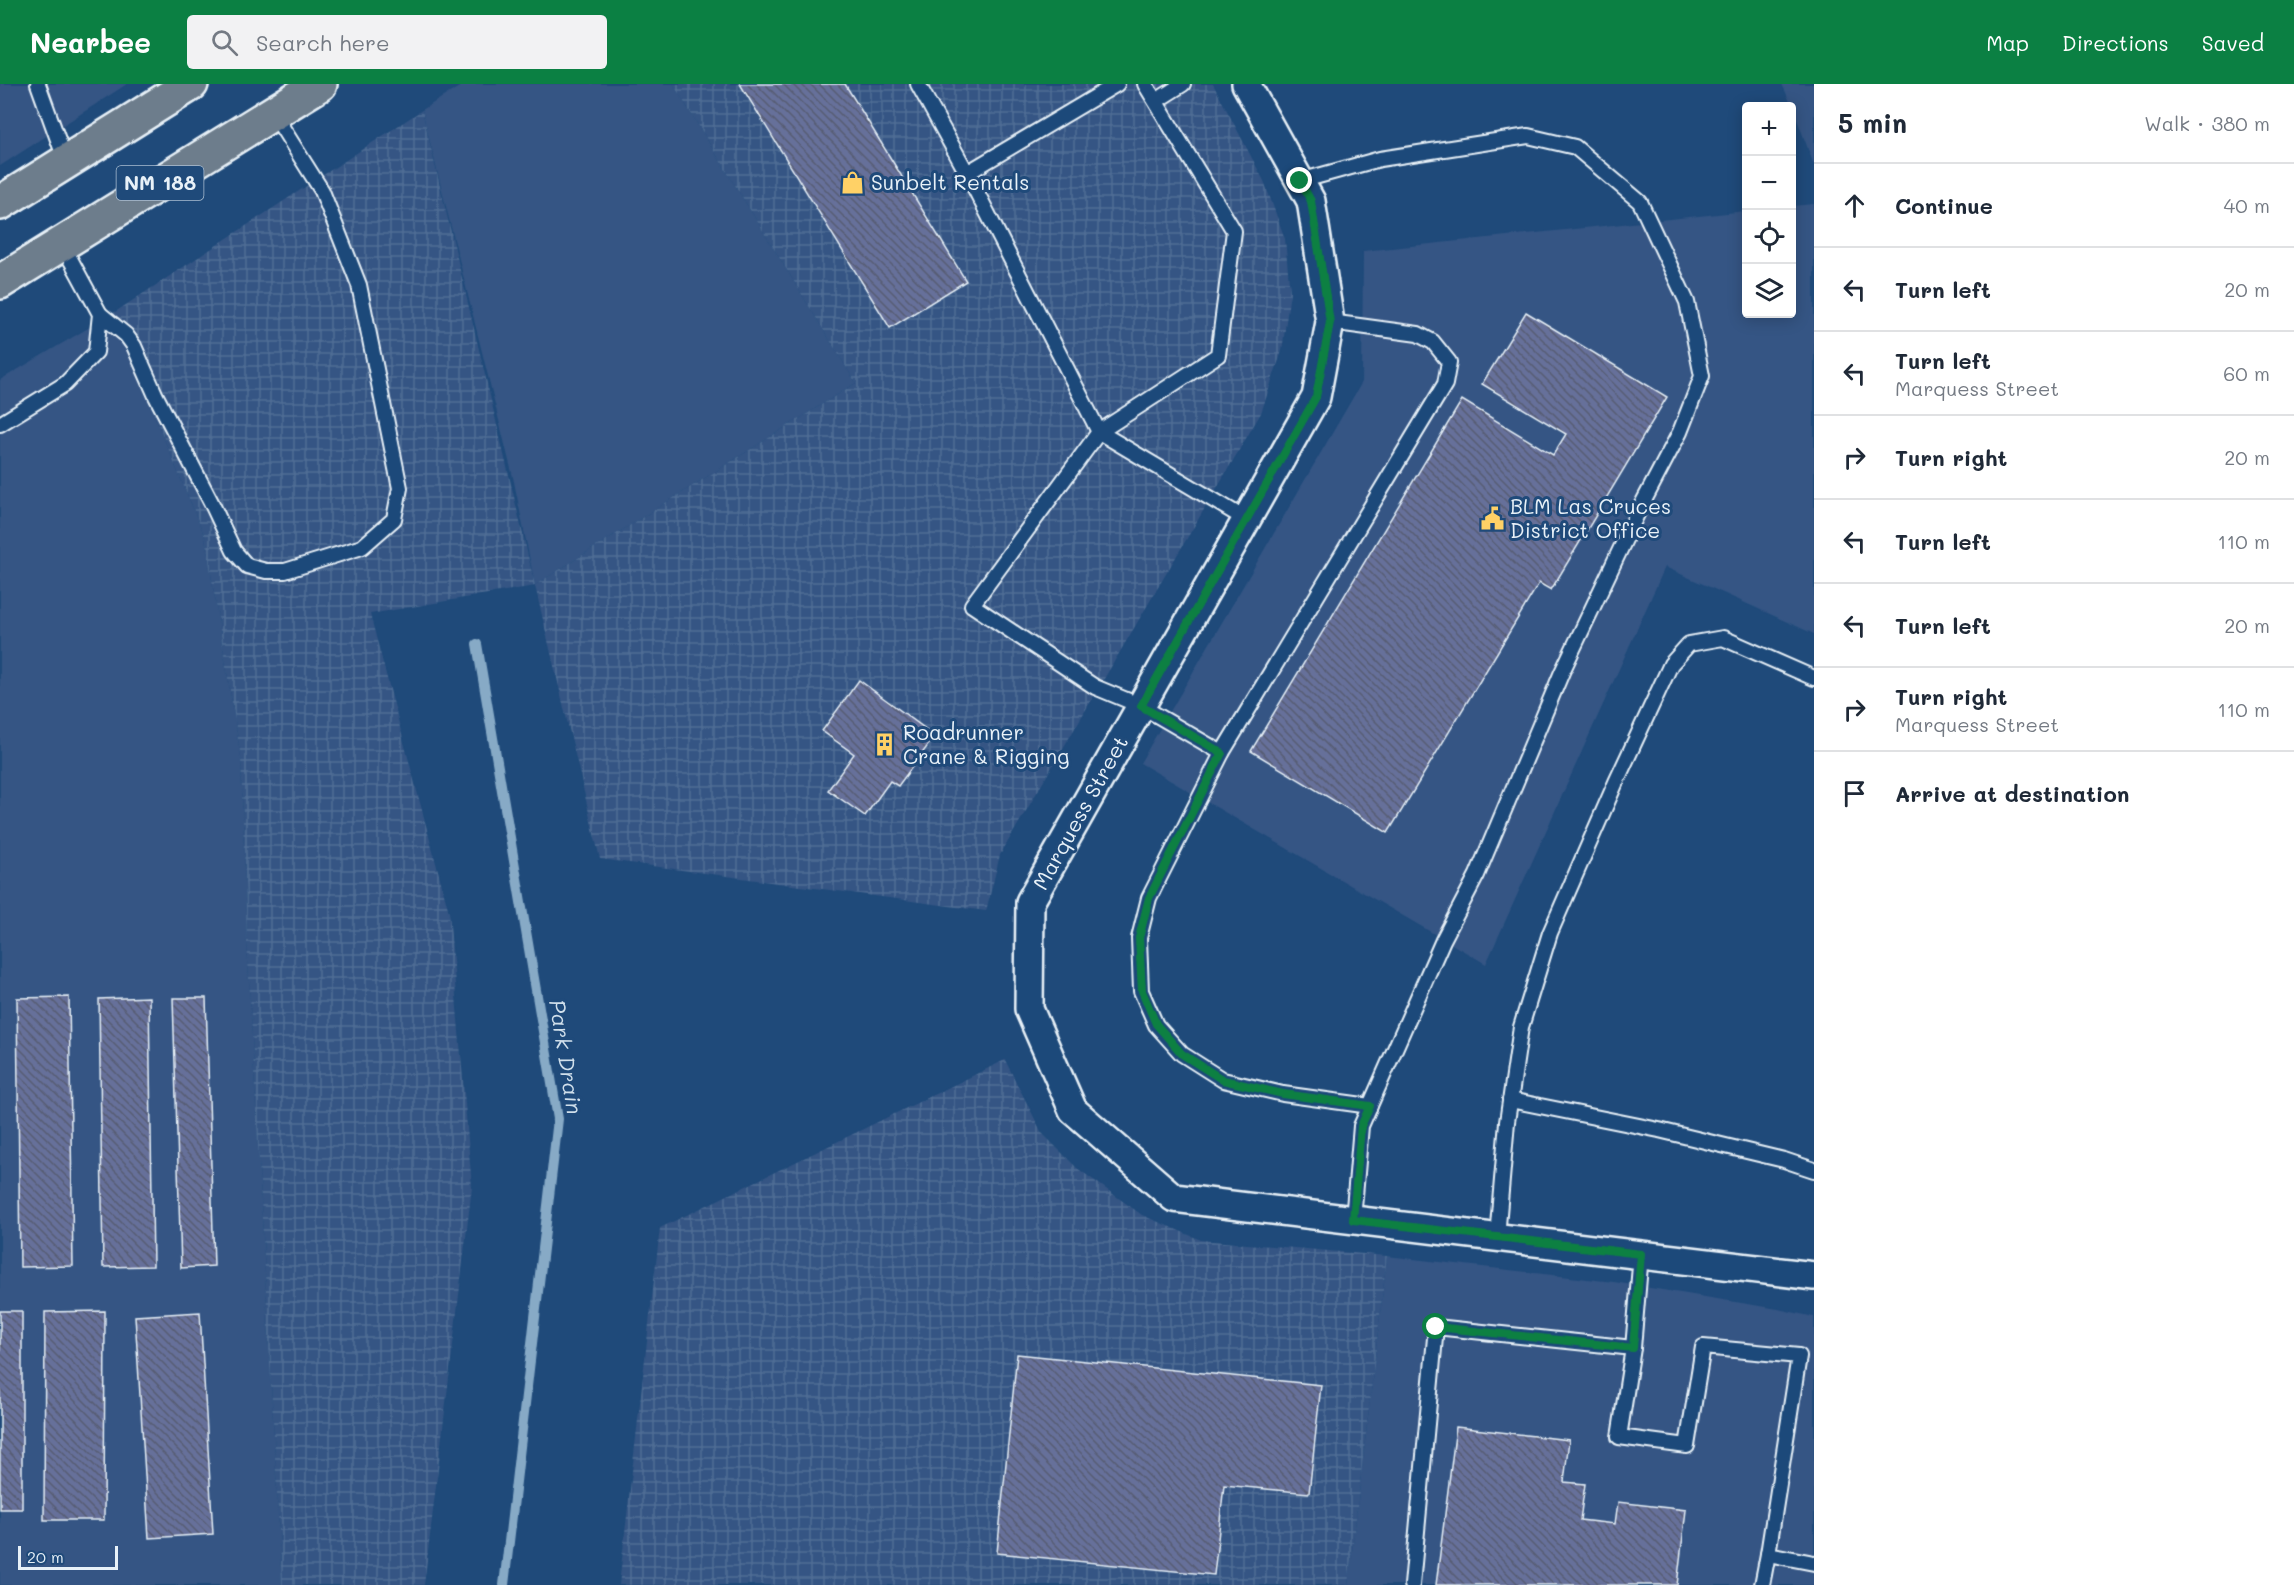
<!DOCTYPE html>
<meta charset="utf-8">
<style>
:root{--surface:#fff;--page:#f2f2f3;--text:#1f2937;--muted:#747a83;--line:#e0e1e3;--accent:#0b8043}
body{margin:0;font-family:Mali,sans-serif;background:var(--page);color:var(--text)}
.controls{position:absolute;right:18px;top:18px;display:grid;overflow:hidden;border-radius:6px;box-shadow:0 3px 15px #0003}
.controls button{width:54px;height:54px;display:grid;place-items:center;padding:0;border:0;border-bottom:2px solid var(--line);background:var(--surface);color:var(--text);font:30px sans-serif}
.scale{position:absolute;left:18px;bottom:15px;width:100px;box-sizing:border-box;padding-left:6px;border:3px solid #e8f1f8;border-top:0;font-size:16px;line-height:21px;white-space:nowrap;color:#e8f1f8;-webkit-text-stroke:4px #1f4a7a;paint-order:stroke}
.stop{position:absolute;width:18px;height:18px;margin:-14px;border:4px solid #0b8043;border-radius:50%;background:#fff}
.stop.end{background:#0b8043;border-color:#fff;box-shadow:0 2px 6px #0008}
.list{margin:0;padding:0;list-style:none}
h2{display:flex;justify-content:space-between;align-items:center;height:78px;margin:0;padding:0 24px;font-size:26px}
h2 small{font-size:20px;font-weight:400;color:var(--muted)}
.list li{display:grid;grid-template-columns:39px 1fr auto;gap:18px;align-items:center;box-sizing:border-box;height:84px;padding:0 24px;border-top:2px solid var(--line)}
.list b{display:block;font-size:22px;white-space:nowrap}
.list p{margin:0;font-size:20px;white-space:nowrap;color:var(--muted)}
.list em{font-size:20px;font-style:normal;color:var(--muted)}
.icon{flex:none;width:33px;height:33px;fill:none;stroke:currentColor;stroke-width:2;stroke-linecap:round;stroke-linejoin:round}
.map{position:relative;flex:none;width:1814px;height:1501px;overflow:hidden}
header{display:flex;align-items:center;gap:36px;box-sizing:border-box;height:84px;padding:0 30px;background:var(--accent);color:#fff}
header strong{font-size:28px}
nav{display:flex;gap:33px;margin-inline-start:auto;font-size:21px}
.search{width:420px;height:54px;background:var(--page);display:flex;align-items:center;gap:15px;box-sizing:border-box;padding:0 21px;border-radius:6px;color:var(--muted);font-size:22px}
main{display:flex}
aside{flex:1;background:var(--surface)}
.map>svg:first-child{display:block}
.built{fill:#345584}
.industrial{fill:url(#industrial-grid)}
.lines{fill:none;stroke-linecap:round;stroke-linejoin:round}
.stream{stroke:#87aac6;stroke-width:10}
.building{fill:url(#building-back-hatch);stroke:#e8f1f8;stroke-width:1.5}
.lane-casing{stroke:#e8f1f8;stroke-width:18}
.street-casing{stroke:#e8f1f8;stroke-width:32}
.primary-casing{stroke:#e8f1f8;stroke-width:38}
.lane{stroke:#1f4a7a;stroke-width:14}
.street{stroke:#1f4a7a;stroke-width:27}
.primary{stroke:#6d7d8c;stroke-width:33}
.route{stroke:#0b8043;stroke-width:8}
.labels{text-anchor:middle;stroke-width:6;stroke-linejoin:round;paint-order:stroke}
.shield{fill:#1f4a7a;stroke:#acbfd2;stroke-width:1.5}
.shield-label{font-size:20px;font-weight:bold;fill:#e8f1f8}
.poi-label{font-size:21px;fill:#e8f1f8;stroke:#1f4a7a;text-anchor:start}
.street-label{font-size:21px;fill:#e8f1f8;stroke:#1f4a7a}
.water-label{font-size:22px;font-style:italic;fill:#d0dfeb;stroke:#1f4a7a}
</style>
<header>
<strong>Nearbee</strong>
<div class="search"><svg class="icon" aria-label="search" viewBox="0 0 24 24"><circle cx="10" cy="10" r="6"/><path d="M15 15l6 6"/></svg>Search here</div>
<nav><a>Map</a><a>Directions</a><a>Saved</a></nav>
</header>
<main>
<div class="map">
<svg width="1814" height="1501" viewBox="0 0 1814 1501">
<defs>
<pattern id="industrial-grid" width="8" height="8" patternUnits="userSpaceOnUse" patternTransform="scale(1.5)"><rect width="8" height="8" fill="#345584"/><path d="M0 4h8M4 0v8" fill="none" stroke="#516e96"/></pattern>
<pattern id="building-back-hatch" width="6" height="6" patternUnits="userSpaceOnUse" patternTransform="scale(1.5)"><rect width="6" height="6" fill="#66709a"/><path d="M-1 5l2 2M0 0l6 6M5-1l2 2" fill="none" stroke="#565c72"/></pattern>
</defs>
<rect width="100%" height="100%" fill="#1f4a7a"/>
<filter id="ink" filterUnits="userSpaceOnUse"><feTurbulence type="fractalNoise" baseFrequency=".0167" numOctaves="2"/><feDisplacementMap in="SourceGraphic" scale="12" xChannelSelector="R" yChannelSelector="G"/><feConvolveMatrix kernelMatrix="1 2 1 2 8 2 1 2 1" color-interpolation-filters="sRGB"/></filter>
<g filter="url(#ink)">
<g class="built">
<polygon points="0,0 127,0 0,82"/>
<polygon points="464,0 673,0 856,299 535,501 513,393 422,26"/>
<polygon points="1782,0 1814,0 1814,81 1792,22"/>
<polygon points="1814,120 1814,550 1665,483 1486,880 1140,679 1362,298 1363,167 1746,127 1746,230 1792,230 1792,122"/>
<polygon points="112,230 205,453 241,674 247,859 282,1501 0,1501 0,296"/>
<polygon points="1387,1172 1614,1198 1778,1225 1814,1233 1814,1501 1348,1501"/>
</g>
<g class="industrial">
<polygon points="673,0 1213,0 1264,97 1285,155 1290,208 1282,267 1261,329 1000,771 986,827 600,775 535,502 370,530 449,828 472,1103 424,1501 282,1501 247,859 241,674 205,453 112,230 422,26 535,501 856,299"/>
<polygon points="1005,976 1042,1049 1077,1084 1142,1131 1201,1156 1387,1172 1348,1501 619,1501 660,1144"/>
</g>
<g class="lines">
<polyline class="stream" points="477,560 558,1035 504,1501"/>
</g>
<g class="building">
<polygon points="740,0 845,0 966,197 890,244"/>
<polygon points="1526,228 1667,313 1551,506 1539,499 1388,749 1251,667 1462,316 1553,371 1566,350 1482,300"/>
<polygon points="859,596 935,652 898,702 890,697 865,732 828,706 854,670 822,647"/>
<polygon points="69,913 73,1182 20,1183 17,914"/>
<polygon points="149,913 153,1182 103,1183 99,915"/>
<polygon points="173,914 206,914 214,1182 181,1184"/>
<rect x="0" y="1227" width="22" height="198"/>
<polygon points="105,1227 104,1436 44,1436 45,1228"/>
<polygon points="200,1228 213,1450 149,1454 135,1232"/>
<polygon points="1017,1270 1321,1301 1309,1409 1224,1401 1214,1491 997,1469"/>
<polygon points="1456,1343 1569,1356 1564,1398 1585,1400 1580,1436 1615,1440 1618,1418 1686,1426 1677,1501 1436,1501"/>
</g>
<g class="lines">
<defs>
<g id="lane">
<polyline points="38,0 66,78"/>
<polyline points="918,0 967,89 1117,0"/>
<polyline points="1145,0 1234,147 1218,271 1099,348 972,521 1095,603 1141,622 1222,669"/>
<polyline points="1156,17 1183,0"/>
<polyline points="967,89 1099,348 1247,436"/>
<polyline points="1300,97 1380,75 1528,52 1575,63 1640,118 1687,218 1702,292 1680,348 1639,426 1562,588 1477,791 1443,856 1361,1042 1353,1136"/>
<polyline points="100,230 126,251 134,262 156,312 211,418 234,467 247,482 266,487 285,487 362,463 394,435 400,404 359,201 322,107 273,29"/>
<polyline points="1330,238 1418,250 1433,258 1449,278 1445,300 1222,669 1149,814 1139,854 1141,907 1156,941 1182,970 1223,996 1283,1010 1370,1022"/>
<polyline points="0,340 65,300 96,268 100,230 62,160"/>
<polyline points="1510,1016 1659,1046 1784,1076 1814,1086"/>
<polyline points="1497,1153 1507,1038 1521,943 1550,849 1616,698 1671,580 1689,560 1723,554 1814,594"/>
<polyline points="1641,1170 1633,1264 1619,1353 1687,1362 1703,1263 1799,1272 1768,1470 1814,1479"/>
<polyline points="1412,1501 1436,1243 1633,1264"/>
<polyline points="1762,1501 1768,1470"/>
</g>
<polyline id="street" points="1246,0 1311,117 1330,238 1316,313 1030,818 1029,925 1073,1026 1174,1114 1814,1192"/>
<g id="primary">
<polyline points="0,119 191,0"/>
<polyline points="0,198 320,0"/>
</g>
</defs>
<use href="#lane" class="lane-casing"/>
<use href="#street" class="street-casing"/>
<use href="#primary" class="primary-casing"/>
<use href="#lane" class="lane"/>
<use href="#street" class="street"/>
<use href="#primary" class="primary"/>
</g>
</g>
<g class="lines" filter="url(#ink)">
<polyline class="route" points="1300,97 1311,117 1330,238 1316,313 1141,622 1222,669 1149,814 1139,854 1142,907 1156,940 1182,970 1223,996 1283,1010 1370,1022 1361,1042 1353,1136 1641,1170 1633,1264 1436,1243"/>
</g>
<defs>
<symbol id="shop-bare" viewBox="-9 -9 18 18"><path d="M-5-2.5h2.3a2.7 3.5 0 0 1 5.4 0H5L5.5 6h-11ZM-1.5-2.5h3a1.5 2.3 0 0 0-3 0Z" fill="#ffd166" stroke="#1f4a7a" stroke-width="2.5" paint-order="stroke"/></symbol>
<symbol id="civic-bare" viewBox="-9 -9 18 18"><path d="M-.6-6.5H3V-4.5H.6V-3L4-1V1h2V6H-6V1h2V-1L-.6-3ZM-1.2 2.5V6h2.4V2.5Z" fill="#ffd166" stroke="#1f4a7a" stroke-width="2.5" paint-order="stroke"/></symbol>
<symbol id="building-bare" viewBox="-9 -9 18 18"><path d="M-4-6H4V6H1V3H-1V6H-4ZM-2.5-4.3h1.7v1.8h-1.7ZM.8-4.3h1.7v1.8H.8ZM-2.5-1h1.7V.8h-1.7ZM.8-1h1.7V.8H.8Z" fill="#ffd166" stroke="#1f4a7a" stroke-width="2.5" paint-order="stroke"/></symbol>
</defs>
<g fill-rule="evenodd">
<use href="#shop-bare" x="836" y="82" width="33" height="33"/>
<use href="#civic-bare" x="1476" y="418" width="33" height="33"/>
<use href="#building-bare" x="868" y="644" width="33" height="33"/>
</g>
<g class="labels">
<rect class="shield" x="116.5" y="82" width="87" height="34" rx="4.5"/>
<g class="shield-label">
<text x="160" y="106">NM 188</text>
</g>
<g class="poi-label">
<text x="871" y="106">Sunbelt Rentals</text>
<text x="1510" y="430">BLM Las Cruces<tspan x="1510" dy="24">District Office</tspan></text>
<text x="903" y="656">Roadrunner<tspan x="903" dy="24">Crane &amp; Rigging</tspan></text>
</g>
<g class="street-label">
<text transform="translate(1081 729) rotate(-61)" y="7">Marquess Street</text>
</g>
<g class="water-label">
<text transform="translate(566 973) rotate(81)" y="8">Park Drain</text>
</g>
</g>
</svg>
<div class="controls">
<button>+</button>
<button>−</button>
<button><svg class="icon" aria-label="locate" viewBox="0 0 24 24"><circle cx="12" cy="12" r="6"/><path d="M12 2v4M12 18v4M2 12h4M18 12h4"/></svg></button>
<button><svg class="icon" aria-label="layers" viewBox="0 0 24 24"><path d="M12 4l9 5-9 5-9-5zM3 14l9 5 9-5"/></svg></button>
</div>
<div class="scale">20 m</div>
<div class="stop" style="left:1436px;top:1243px"></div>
<div class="stop end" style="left:1300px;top:97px"></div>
</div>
<aside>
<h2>5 min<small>Walk · 380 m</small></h2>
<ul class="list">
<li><svg class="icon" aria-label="ahead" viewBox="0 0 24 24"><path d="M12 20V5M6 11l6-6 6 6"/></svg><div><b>Continue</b></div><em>40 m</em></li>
<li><svg class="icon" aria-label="left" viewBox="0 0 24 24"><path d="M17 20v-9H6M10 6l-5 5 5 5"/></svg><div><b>Turn left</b></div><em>20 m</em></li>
<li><svg class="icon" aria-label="left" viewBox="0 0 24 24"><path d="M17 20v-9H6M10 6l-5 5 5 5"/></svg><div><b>Turn left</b><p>Marquess Street</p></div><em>60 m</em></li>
<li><svg class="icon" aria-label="right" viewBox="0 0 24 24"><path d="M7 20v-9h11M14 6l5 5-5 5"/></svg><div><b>Turn right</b></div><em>20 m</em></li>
<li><svg class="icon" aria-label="left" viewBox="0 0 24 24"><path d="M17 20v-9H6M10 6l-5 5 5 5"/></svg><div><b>Turn left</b></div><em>110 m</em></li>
<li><svg class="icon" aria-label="left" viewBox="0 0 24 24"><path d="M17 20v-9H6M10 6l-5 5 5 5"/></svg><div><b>Turn left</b></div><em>20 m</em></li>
<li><svg class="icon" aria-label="right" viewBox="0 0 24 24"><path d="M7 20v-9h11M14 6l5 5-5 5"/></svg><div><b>Turn right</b><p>Marquess Street</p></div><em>110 m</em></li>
<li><svg class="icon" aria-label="arrive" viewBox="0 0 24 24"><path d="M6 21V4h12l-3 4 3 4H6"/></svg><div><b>Arrive at destination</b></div></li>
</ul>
</aside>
</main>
